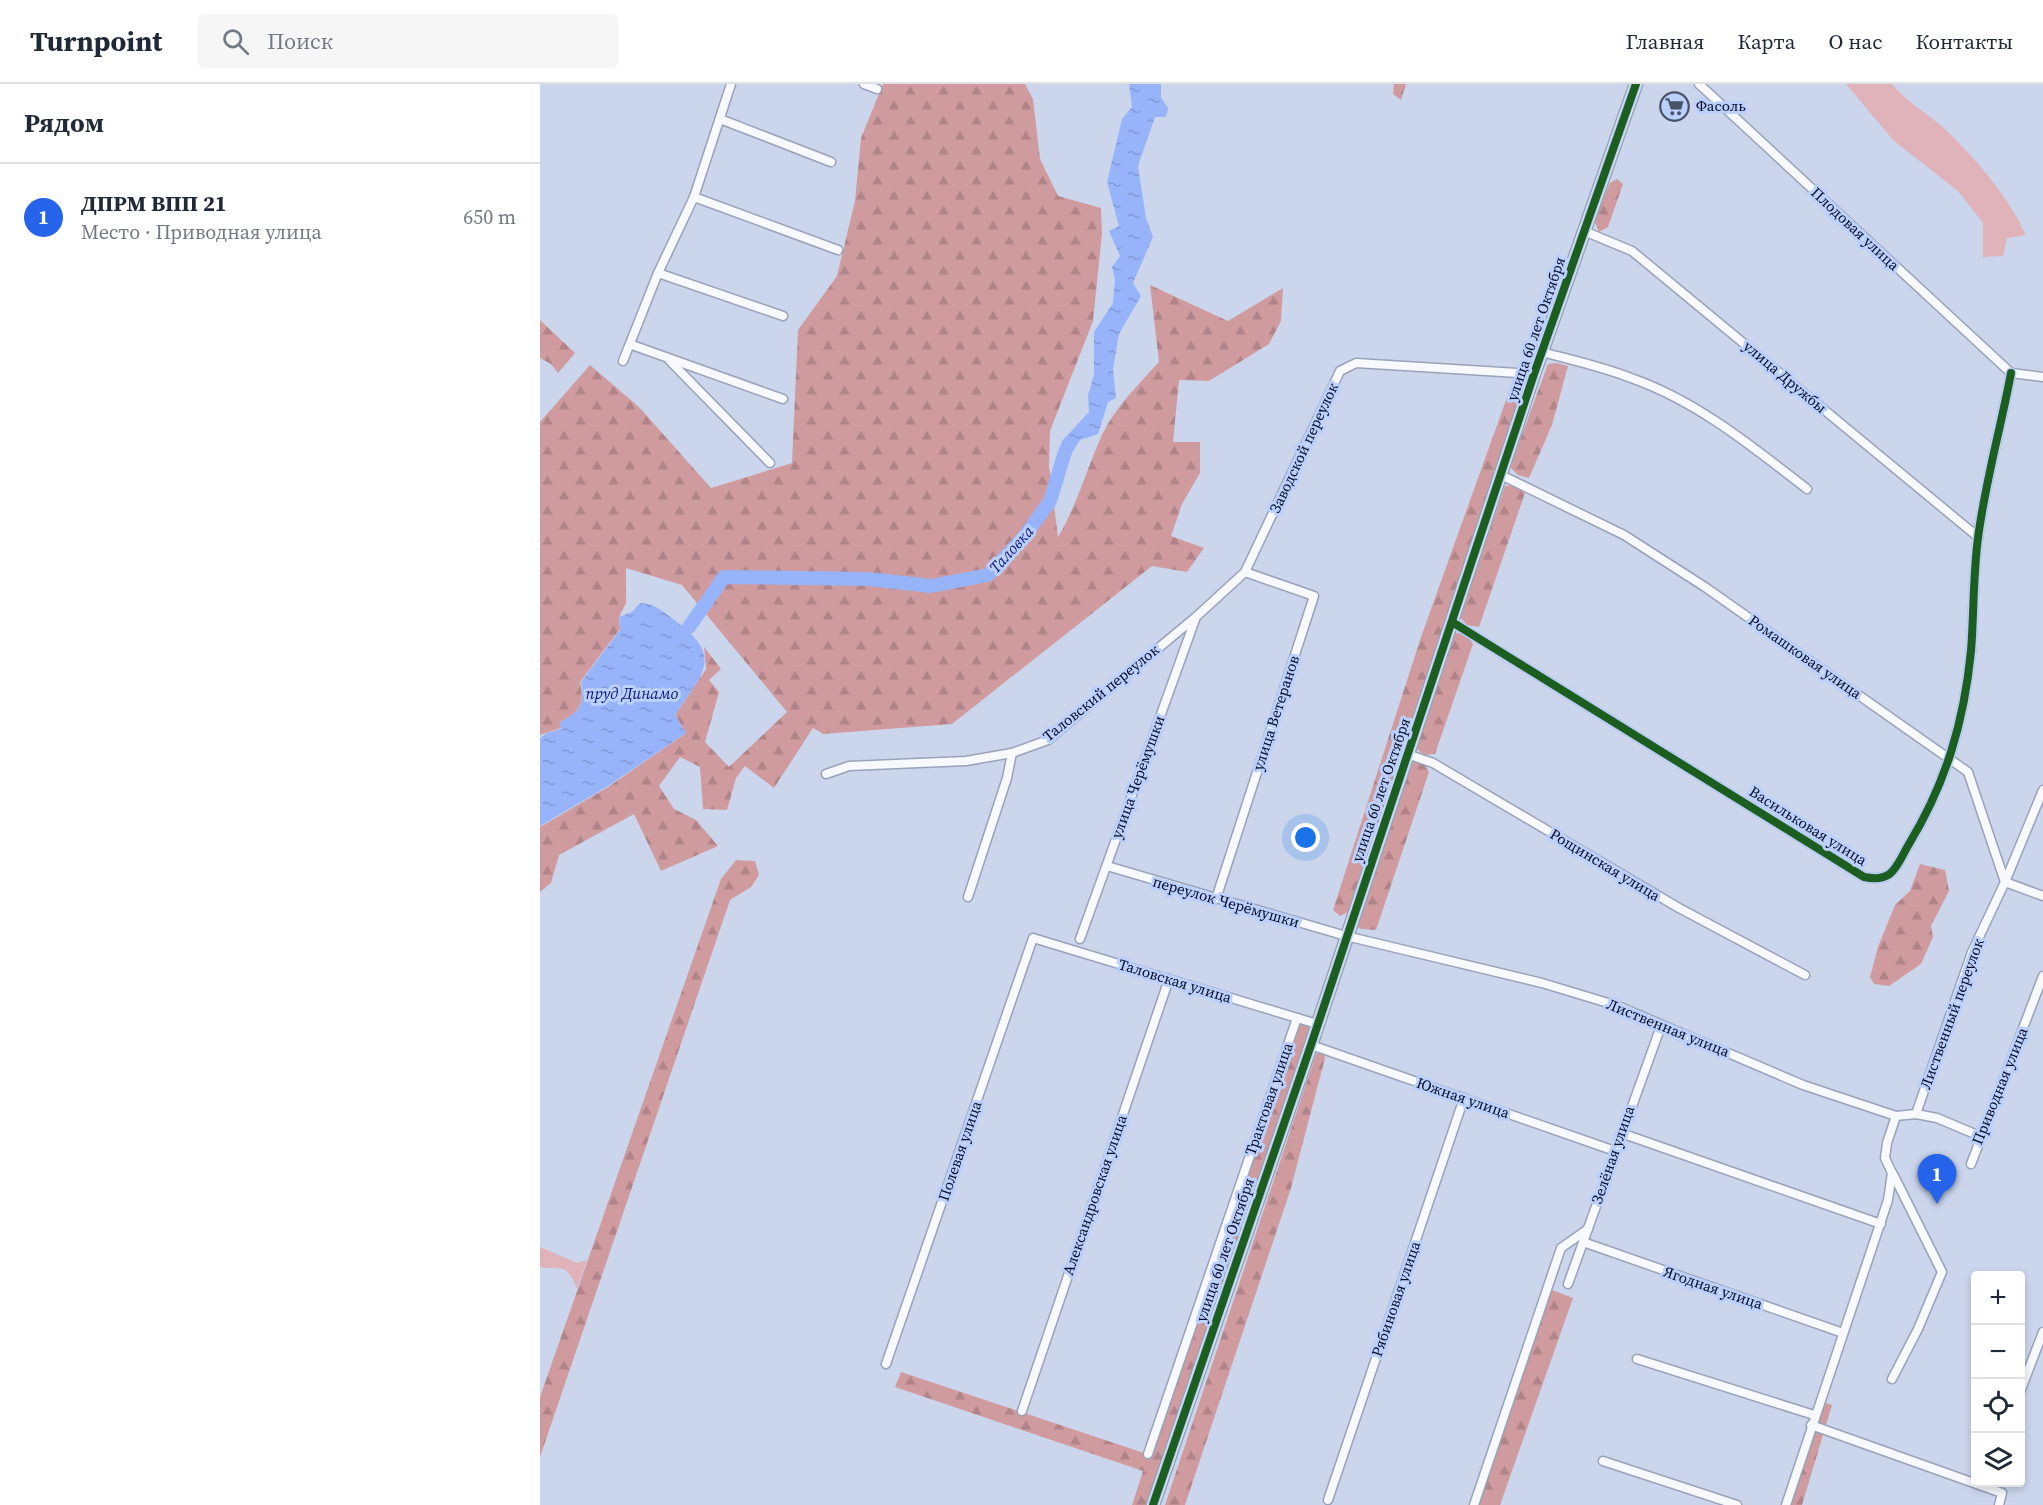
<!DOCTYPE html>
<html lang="ru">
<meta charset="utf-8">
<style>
:root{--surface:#fff;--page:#f6f6f7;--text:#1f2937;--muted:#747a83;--line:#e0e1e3;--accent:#2563eb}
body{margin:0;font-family:"Source Serif 4",serif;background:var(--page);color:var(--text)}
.controls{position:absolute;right:18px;bottom:18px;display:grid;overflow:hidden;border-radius:6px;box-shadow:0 3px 9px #0003}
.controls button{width:54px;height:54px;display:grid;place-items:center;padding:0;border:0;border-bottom:2px solid var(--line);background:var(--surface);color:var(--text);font:30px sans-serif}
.you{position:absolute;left:766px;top:754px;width:21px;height:21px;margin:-15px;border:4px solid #fff;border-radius:50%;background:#1a73e8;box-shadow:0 0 0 9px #1a73e833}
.badge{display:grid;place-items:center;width:39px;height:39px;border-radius:50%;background:var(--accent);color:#fff;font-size:20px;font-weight:700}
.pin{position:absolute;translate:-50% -50px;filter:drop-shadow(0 2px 3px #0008)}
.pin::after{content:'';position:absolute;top:32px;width:21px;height:18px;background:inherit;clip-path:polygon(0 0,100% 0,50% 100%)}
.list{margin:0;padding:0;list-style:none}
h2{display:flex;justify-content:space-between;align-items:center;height:78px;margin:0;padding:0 24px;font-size:26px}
h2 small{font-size:20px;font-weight:400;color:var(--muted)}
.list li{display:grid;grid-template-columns:39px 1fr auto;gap:18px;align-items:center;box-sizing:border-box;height:108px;padding:0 24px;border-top:2px solid var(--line)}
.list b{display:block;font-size:22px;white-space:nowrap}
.list p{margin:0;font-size:20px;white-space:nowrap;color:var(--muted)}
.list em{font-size:20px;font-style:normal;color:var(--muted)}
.icon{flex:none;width:33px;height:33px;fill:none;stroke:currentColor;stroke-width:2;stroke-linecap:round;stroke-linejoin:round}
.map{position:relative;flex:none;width:1503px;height:1421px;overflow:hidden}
header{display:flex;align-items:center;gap:36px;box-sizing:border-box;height:84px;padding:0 30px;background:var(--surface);border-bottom:2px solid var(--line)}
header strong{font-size:28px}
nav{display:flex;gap:33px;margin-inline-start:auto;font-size:21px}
.search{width:420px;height:54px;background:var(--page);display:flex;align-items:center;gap:15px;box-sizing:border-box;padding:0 21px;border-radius:6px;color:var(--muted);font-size:22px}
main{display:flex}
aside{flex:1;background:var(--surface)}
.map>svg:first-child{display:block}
.green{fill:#dfb3b9}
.forest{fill:url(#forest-firs)}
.water{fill:url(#water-ripples)}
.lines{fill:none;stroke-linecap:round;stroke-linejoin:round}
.river{stroke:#97b4fa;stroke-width:14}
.street-casing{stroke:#98a2b9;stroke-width:11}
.secondary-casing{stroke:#98a2b9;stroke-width:15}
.street{stroke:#f7f9fc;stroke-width:8}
.secondary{stroke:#f7f9fc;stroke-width:12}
.cycleway-casing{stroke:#bcd0fc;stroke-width:11}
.cycleway{stroke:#1b5e20;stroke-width:8}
.labels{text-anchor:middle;stroke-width:6;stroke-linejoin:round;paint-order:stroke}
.poi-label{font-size:15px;fill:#040b24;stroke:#bcd0fc;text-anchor:start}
.street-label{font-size:15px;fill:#040b24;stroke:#bcd0fc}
.water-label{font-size:16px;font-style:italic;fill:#09147c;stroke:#bcd0fc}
</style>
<header>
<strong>Turnpoint</strong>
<div class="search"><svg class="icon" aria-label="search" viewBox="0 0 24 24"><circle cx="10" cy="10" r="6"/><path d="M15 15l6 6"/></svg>Поиск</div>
<nav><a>Главная</a><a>Карта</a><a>О нас</a><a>Контакты</a></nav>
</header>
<main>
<aside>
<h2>Рядом<small></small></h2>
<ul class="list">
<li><span class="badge">1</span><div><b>ДПРМ ВПП 21</b><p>Место · Приводная улица</p></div><em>650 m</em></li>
</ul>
</aside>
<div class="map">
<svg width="1503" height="1421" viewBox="0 0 1503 1421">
<defs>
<pattern id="forest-firs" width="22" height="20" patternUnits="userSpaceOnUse" patternTransform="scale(1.5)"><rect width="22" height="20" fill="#d09b9f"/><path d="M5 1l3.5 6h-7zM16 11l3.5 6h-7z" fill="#b18489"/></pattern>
<pattern id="water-ripples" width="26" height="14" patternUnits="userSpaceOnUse" patternTransform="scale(1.5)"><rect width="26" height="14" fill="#97b4fa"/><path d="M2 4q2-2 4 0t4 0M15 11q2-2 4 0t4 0" fill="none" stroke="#8099d6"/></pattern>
</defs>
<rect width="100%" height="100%" fill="#cbd6ed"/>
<g class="green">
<path d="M1306,0H1352C1368,20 1390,30 1408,48C1438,77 1468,113 1486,151L1467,154L1463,172L1443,173V139L1418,107L1354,57Z"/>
<path d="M0,1163L37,1179L47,1176L37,1205C26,1178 24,1187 0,1183Z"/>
</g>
<g class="forest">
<path d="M343,0H485L493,15L500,75L518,112L561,124L562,150L553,237L510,347L509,381L518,453C537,421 547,384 562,351C575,323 599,300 619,278L610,201L688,237L743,204L741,237L729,260L669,297L639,296L633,358H660V389L642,420L631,452L664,464L647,488L612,482L412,640L283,650L273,644L234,704L205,682L196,694L187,726L163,725L160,683L140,673L119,702L134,725L156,736L178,762L121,787L94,730L19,771L11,799L0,808V743L68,703L146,649L135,631L166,585L164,563L181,585L169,596L179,608L165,658L189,683L247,628L142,501L86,484V519L79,533L80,545L40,598C45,620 40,628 20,638L21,644L0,651V338L50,281L99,323L171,404L252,379L258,246L297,192L315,117L321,54Z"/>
<polygon points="854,0 866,0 861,16 853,10"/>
<polygon points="1077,95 1083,100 1068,143 1059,148 1054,136 1070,99"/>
<polygon points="0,236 35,269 18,289 11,280 0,274"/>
<polygon points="1016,279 1028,282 1012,341 989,394 978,391 970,383 1008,280"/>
<polygon points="975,291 987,292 808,828 800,832 793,826 881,553"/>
<polygon points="977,401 985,409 939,543 927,541 920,533 965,402"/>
<polygon points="914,549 926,550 933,560 895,670 884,671 876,664"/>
<polygon points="873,678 884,680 889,688 836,846 821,845 815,841"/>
<polygon points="196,776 215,777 219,791 211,803 190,816 0,1373 0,1313 181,795"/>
<polygon points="1380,780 1405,786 1409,807 1391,842 1393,853 1381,880 1349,902 1334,900 1330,893 1338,863 1355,821 1370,807"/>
<polygon points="769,936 771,943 609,1421 592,1421 603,1387 355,1303 361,1288 610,1371 759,937"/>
<polygon points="783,968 785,974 751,1104 645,1421 625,1421 776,970"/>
<polygon points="1010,1205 1033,1214 960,1421 937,1421"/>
<polygon points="1280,1317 1292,1321 1262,1421 1248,1421"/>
</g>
<g class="water">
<polygon points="589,0 621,0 621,13 628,24 626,33 615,33 598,82 606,134 613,153 593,199 601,212 579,250 573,285 576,314 568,318 558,350 540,356 522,385 514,380 522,357 549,328 548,311 554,291 554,248 573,219 575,195 572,183 580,172 569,147 579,142 567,98 582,35 592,23"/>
<path d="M100,519C115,519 125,529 137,538C185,574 161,591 135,631L146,649L68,702L0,742V654L7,649L21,645L20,638C40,628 45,620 41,598L80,546L79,533L92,528Z"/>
</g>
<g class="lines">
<polyline class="river" points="149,543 184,493 328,495 391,502 448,491 484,453 510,417 525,368"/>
<defs>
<g id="street">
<polyline points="324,0 337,5"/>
<polyline points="1159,0 1471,289"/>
<polyline points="180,35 291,78"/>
<polyline points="154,113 298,166"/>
<polyline points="1044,147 1092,167 1438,453"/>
<polyline points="118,189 243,232"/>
<polyline points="92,261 243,315"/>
<path d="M1002,268C1032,276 1063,283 1091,294C1157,317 1213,363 1267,405"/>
<polyline points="83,277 118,189 154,113 191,0"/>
<polyline points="130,277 230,379"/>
<polyline points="1471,289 1503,293"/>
<polyline points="961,391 1084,451 1165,503 1428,688 1465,798 1503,812"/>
<path d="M912,538L1324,793C1354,799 1356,782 1369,760C1406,699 1424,638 1431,567C1434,530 1433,491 1438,454C1445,399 1461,343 1471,289"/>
<polyline points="867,670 893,679 1139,824 1265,891"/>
<polyline points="286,690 309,682 426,677 472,669 508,656 657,532 705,488 800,287 816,279 994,290"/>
<polyline points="567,782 806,852 1002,899 1078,922 1263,1001 1356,1032 1376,1030 1397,1034 1442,1053"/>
<polyline points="428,813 467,694 472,669"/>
<polyline points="676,815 774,512 705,488"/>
<polyline points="540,855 656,533"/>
<polyline points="771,961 1075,1067"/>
<polyline points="1376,1030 1432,868 1465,798 1503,706"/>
<polyline points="1081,1049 1341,1140"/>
<polyline points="1431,1080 1503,892"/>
<polyline points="1043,1158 1303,1249"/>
<polyline points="1028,1200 1121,942"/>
<polyline points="1097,1275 1274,1331"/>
<polyline points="346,1280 493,854 777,940"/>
<polyline points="1352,1295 1378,1245 1402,1188 1353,1090"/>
<polyline points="1480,1308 1503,1248"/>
<polyline points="482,1327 629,895"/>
<polyline points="1271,1341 1462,1409 1459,1421"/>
<polyline points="608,1370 757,934"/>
<polyline points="1063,1377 1197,1421"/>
<polyline points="788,1416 924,1014"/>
<polyline points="934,1421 1021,1164 1048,1145"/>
<polyline points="1246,1421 1348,1116 1352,1089 1345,1074 1347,1059 1356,1032"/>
</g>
<polyline id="secondary" points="613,1421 771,961 994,290 1096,0"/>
</defs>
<use href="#street" class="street-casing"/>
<use href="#secondary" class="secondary-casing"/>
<use href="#street" class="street"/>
<use href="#secondary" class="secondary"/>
<defs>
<g id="cycleway">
<path d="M912,538L1324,793C1354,799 1356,782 1369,760C1406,699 1424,638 1431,567C1434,530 1433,491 1438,454C1445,399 1461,343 1471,289"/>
<polyline points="613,1421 771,961 994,290 1096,0"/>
</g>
</defs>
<use href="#cycleway" class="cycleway-casing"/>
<use href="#cycleway" class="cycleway"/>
</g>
<defs>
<symbol id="supermarket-ring" viewBox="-11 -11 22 22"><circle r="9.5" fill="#bcd0fc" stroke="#4a526a" stroke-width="1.5"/><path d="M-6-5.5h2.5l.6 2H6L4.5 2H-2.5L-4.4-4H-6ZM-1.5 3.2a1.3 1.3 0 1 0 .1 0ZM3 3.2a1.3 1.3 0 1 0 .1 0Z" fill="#4a526a"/></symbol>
</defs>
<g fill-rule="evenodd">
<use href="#supermarket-ring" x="1118" y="6" width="33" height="33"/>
</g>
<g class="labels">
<g class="poi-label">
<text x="1156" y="27">Фасоль</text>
</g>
<g class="street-label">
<text transform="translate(1315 145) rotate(43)" y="5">Плодовая улица</text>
<text transform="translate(996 245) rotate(-71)" y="5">улица 60 лет Октября</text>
<text transform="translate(1245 293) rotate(40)" y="5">улица Дружбы</text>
<text transform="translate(764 364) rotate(-65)" y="5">Заводской переулок</text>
<text transform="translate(1265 573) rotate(35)" y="5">Ромашковая улица</text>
<text transform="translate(561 609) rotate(-39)" y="5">Таловский переулок</text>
<text transform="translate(736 629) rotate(-72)" y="5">улица Ветеранов</text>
<text transform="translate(598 693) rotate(-70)" y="5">улица Черёмушки</text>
<text transform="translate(841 706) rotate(-71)" y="5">улица 60 лет Октября</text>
<text transform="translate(1268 742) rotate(32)" y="5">Васильковая улица</text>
<text transform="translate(1065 781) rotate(31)" y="5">Рощинская улица</text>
<text transform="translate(686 818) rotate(16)" y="5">переулок Черёмушки</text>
<text transform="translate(635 897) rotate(17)" y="5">Таловская улица</text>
<text transform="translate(1412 930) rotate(-70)" y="5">Лиственный переулок</text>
<text transform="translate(1128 944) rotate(22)" y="5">Лиственная улица</text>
<text transform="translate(1460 1002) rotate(-68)" y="5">Приводная улица</text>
<text transform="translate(923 1014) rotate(19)" y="5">Южная улица</text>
<text transform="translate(729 1015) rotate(-71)" y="5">Трактовая улица</text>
<text transform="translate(420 1067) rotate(-71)" y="5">Полевая улица</text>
<text transform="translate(1073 1071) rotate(-71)" y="5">Зелёная улица</text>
<text transform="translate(555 1111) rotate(-71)" y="5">Александровская улица</text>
<text transform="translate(685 1166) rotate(-71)" y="5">улица 60 лет Октября</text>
<text transform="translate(1173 1204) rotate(19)" y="5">Ягодная улица</text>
<text transform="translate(856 1215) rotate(-71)" y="5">Рябиновая улица</text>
</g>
<g class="water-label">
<text transform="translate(471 465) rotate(-48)" y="6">Таловка</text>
<text x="92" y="615">пруд Динамо</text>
</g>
</g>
</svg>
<div class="controls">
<button>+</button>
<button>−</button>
<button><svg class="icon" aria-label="locate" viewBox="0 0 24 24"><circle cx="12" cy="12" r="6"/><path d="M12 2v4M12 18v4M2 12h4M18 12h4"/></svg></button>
<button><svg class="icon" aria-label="layers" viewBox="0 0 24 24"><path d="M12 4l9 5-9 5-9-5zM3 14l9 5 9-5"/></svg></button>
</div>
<div class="you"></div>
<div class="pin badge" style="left:1397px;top:1120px">1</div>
</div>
</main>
